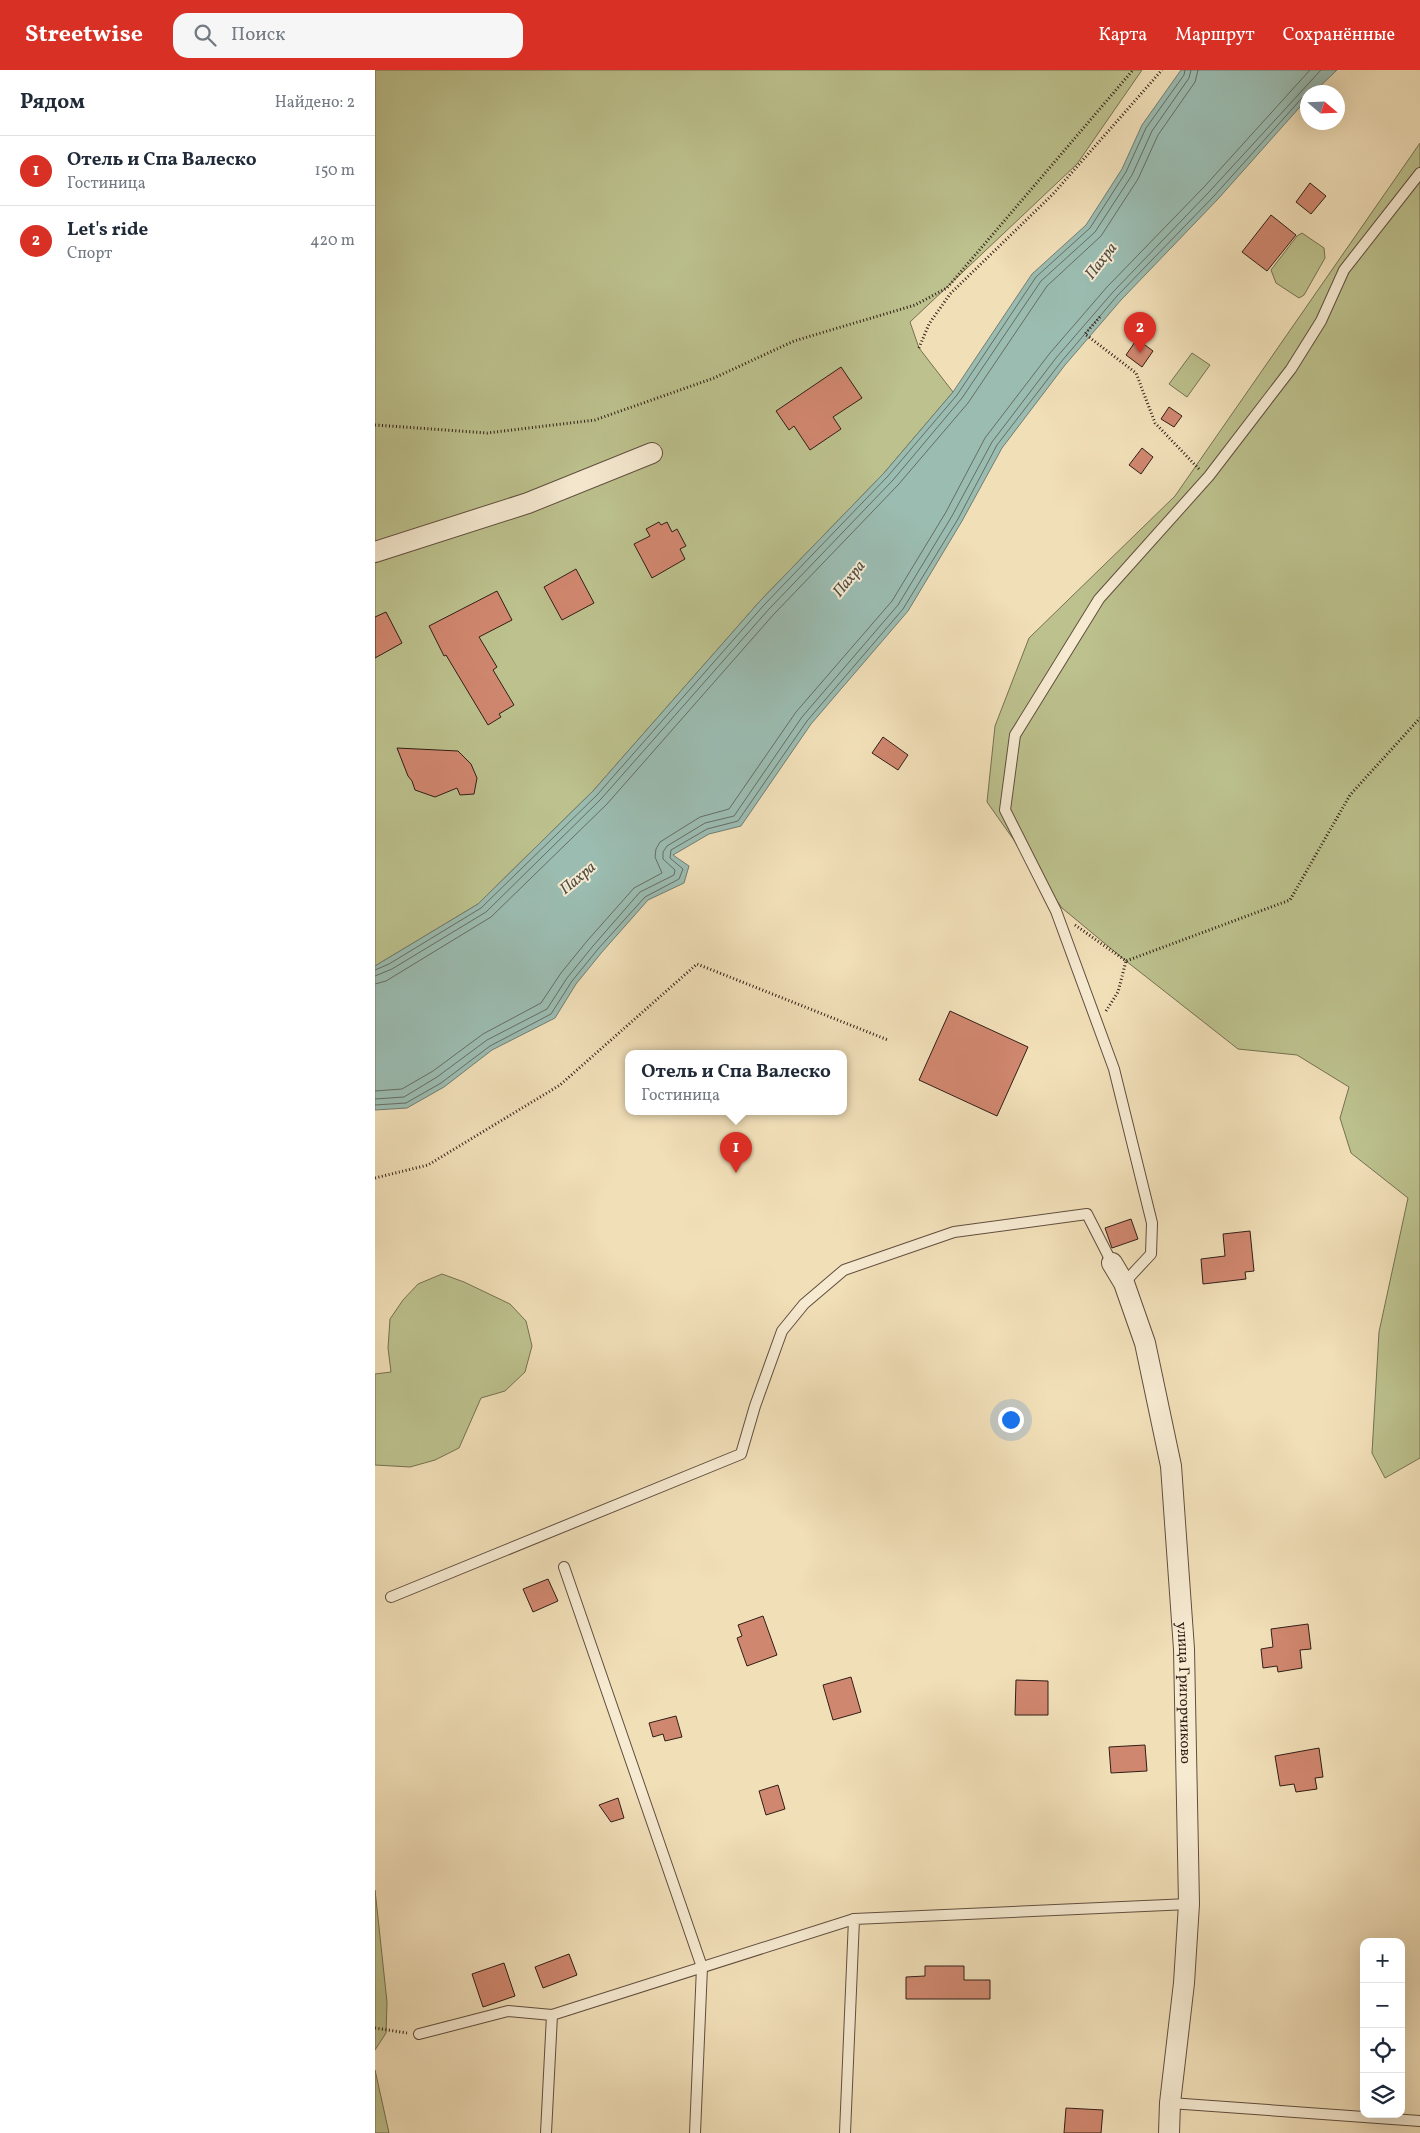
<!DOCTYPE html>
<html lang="ru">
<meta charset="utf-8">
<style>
:root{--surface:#fff;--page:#f6f6f7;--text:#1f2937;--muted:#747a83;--line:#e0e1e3;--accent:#d93025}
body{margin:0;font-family:Vollkorn,serif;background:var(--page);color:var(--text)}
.controls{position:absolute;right:15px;bottom:15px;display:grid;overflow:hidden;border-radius:10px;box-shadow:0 5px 20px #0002}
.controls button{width:45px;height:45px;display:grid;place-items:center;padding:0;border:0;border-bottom:1px solid var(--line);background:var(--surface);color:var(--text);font:25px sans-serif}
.compass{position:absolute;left:925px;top:15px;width:45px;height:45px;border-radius:50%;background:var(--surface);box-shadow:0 5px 20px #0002;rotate:109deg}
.you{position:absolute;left:635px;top:1349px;width:18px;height:18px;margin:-12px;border:4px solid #fff;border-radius:50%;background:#1a73e8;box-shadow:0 0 0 8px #1a73e833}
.badge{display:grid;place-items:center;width:32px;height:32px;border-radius:50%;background:var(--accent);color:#fff;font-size:16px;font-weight:700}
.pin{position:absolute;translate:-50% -41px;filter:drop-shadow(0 1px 2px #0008)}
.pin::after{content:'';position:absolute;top:26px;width:18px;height:15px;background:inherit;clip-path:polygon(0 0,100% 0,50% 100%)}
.popup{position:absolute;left:250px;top:980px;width:222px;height:65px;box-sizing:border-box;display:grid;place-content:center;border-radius:10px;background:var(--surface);filter:drop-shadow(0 1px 4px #0005);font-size:16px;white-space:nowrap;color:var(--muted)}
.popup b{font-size:19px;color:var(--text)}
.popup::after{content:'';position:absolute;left:50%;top:100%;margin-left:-10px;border:10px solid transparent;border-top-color:var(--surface)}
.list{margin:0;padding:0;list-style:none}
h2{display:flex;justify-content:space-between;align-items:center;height:65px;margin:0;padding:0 20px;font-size:21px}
h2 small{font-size:16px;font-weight:400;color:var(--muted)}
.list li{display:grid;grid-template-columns:32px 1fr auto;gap:15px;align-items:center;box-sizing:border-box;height:70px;padding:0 20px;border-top:1px solid var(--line)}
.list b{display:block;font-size:19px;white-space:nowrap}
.list p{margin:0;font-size:16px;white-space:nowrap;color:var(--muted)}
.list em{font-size:16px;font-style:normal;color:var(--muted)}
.icon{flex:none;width:28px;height:28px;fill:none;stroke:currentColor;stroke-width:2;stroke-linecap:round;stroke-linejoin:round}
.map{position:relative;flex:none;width:1045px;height:2063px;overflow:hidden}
header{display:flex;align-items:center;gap:30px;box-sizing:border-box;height:70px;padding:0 25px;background:var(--accent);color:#fff}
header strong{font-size:24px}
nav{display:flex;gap:28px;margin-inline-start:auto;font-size:18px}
.search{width:350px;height:45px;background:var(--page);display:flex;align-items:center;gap:12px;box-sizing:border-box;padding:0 18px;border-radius:15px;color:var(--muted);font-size:19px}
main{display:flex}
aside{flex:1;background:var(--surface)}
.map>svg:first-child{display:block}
.green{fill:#bcc18d;stroke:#767052}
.water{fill:#9bbcb1;stroke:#717d73}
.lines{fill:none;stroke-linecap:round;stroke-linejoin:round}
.shore{stroke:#666d64;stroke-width:1}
.building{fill:#d0876f;stroke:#311e16}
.service-casing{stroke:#614e3e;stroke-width:12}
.minor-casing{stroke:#614e3e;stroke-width:22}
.path{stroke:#311e16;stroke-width:3;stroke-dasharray:1 2.5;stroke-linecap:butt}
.service{stroke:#f6ead1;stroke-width:10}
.minor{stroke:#f6ead1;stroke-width:20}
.labels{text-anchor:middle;stroke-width:4;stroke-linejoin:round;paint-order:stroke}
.street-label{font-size:15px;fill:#311e16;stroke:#f6ead1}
.water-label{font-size:16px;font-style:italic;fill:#514d44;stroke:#f6ead1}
</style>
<header>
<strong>Streetwise</strong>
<div class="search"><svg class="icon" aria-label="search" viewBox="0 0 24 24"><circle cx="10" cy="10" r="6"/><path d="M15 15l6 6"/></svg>Поиск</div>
<nav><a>Карта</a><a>Маршрут</a><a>Сохранённые</a></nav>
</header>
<main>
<aside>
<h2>Рядом<small>Найдено: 2</small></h2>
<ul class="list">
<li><span class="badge">1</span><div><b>Отель и Спа Валеско</b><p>Гостиница</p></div><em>150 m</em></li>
<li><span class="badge">2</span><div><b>Let's ride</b><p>Спорт</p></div><em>420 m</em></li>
</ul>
</aside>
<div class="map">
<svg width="1045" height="2063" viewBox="0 0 1045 2063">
<rect width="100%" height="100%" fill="#f1dfb8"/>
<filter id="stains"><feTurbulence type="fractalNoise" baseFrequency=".004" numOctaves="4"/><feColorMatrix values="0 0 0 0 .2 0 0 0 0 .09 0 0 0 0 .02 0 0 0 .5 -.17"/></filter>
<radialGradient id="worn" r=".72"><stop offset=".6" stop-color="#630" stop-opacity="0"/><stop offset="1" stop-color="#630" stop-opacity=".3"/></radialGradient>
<g class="green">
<polygon points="0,0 767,0 702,94 535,252 544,278 578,322 509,403 385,531 218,721 103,834 0,896"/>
<polygon points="1045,73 1045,1388 1010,1408 997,1383 1004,1262 1033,1128 976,1083 965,1048 974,1017 922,985 863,979 751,891 687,838 612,732 620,656 654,568 800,426"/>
<polygon points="927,163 949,178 950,188 929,225 924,228 901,213 896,200 922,166"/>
<polygon points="817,283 835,295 812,327 794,314"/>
<polygon points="67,1204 89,1212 135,1234 151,1251 157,1276 150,1302 130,1321 106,1328 84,1378 60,1390 35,1397 0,1395 0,1304 16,1302 13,1278 15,1249 28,1230 43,1214"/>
<polygon points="0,1820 12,1932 11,1963 0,1980"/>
<polygon points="0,2000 14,2063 0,2063"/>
</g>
<polygon class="water" points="806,0 962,0 939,22 932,22 932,29 843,129 746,230 690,295 627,378 587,451 533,541 436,654 366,756 334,764 298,785 314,796 309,813 273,830 227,882 201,914 180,948 117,980 69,1017 32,1038 0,1040 0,896 103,834 218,721 385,531 509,403 578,322 657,204 711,155 747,99 767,55"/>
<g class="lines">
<g class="shore">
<polyline points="0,900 14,894 106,838 222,725 389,535 513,406 582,325 661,207 715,158 751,102 771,58 809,5 810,0"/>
<polyline points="0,906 17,899 111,842 226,729 394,539 518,410 587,328 666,211 720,162 757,105 777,61 814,8 816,0"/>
<polyline points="0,914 11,911 116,847 232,734 399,544 523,415 593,333 672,216 726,166 763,109 783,65 820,12 823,0"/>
<polyline points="0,1021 27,1019 58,1001 108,964 166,933 186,903 212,871 259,818 287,803 280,787 281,779 285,772 325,747 354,739 421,642 517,531 571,442 610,368 675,283 732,217 829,117 935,0"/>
<polyline points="0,1029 29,1027 62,1007 112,970 172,939 192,908 218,876 265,822 299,805 300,800 288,789 288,782 292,776 330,753 359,746 427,647 523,535 577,446 617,372 681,288 738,222 834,122 946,0"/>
<polyline points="0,1035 31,1033 66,1013 115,976 176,944 197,911 223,879 270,827 304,809 308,799 295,788 296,780 332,759 363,751 432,651 528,539 583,449 622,375 686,292 742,226 839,126 927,28 932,26"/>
</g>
</g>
<g class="building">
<polygon points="935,113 951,126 936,144 921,132"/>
<polygon points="896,145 921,165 892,201 867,182"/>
<polygon points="762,269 778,281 767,297 751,285"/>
<polygon points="466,297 487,328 458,347 466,359 435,380 419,356 414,360 401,341"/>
<polygon points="794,337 807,346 799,357 786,349"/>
<polygon points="767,378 778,387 766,404 754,395"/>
<polygon points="284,452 286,455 292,452 297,462 302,459 311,476 305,479 310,489 277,508 259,474 275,466 271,459"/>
<polygon points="201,499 219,533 187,550 169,517"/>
<polygon points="122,521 137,550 104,567 122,597 118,600 139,635 124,644 126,647 113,655 71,585 69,586 54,556"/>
<polygon points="11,542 27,573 0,588 0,547"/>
<polygon points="508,667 533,685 523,700 497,683"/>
<polygon points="22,678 83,681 96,694 102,708 99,724 85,725 82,718 60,727 40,720 37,711 33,706"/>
<polygon points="575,941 653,977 622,1046 544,1010"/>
<polygon points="756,1149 763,1169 737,1178 730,1158"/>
<polygon points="875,1161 879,1201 870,1202 871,1209 828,1214 826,1189 850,1186 848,1164"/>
<polygon points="173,1509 183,1531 158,1542 148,1519"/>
<polygon points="388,1546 402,1585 372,1596 362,1568 367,1566 363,1555"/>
<polygon points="933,1554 936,1579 925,1580 927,1598 903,1602 902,1596 888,1598 886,1579 898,1577 896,1559"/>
<polygon points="476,1607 486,1642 458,1650 448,1615"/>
<polygon points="641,1610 673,1611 673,1645 640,1645"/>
<polygon points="301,1646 307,1667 290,1671 288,1664 278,1667 274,1653"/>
<polygon points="770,1675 772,1701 736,1703 734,1677"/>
<polygon points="944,1678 948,1707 940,1708 942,1719 921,1722 919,1714 905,1716 900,1686"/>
<polygon points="403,1715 410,1739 391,1745 384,1721"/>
<polygon points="243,1728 249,1748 236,1752 224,1735"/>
<polygon points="194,1884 202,1905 168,1918 160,1897"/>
<polygon points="129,1893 140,1926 108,1937 97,1904"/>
<polygon points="550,1896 589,1896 589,1910 615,1910 615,1929 531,1929 531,1907 550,1906"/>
<polygon points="691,2038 728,2040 726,2063 689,2063"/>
</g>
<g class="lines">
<defs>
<g id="service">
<polyline points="749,1213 776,1184 777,1153 739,999 681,841 630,740 640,665 724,529 834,406 916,299 946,251 969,200 1045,103"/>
<polyline points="189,1497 327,1897 320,2063"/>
<polyline points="16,1527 366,1384 380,1336 407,1261 429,1234 469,1200 579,1162 712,1144 737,1193"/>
<polyline points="44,1964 133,1941 177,1945"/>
<polyline points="795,2033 1045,2051"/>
<polyline points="171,2063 177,1945 479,1849"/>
<polyline points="470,2063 479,1849 814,1834"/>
</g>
<g id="minor">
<polyline points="0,482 153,433 277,383"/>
<path id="s1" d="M737,1193L749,1213L770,1273L796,1396L809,1579L814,1834L809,1913L795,2033L794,2063"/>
</g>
</defs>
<use href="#service" class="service-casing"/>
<use href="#minor" class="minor-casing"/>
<g class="path">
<polyline points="725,247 710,264 761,303 780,353 824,399"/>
<polyline points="544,278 554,254 575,224 678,124 787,0"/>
<polyline points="0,355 112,363 220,350 339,308 419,271 540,235 572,218 758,0"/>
<polyline points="700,855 751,891 915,830 975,725 1045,648"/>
<polyline points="731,941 743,922 751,891"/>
<polyline points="0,1108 53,1095 185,1015 322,894 513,970"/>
<polyline points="0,1958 32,1963"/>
</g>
<use href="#service" class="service"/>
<use href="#minor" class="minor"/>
</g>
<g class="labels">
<g class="street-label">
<text dy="5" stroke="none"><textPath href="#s1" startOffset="440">улица Григорчиково</textPath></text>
</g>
<g class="water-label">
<text transform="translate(725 190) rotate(-52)" y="6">Пахра</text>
<text transform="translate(473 508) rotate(-51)" y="6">Пахра</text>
<text transform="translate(202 807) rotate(-40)" y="6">Пахра</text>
</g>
</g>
<rect width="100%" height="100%" filter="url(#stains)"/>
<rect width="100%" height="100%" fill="url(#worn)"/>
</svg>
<div class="controls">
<button>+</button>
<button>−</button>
<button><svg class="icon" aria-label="locate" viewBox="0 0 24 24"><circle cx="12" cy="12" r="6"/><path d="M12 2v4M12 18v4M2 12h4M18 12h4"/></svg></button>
<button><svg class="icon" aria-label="layers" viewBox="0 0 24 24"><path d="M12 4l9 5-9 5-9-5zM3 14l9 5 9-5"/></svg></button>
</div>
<svg class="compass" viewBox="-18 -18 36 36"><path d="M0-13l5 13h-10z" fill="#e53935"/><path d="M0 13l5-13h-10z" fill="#747a83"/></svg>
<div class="you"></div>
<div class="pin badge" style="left:361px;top:1103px">1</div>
<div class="popup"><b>Отель и Спа Валеско</b>Гостиница</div>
<div class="pin badge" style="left:765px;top:283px">2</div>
</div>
</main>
